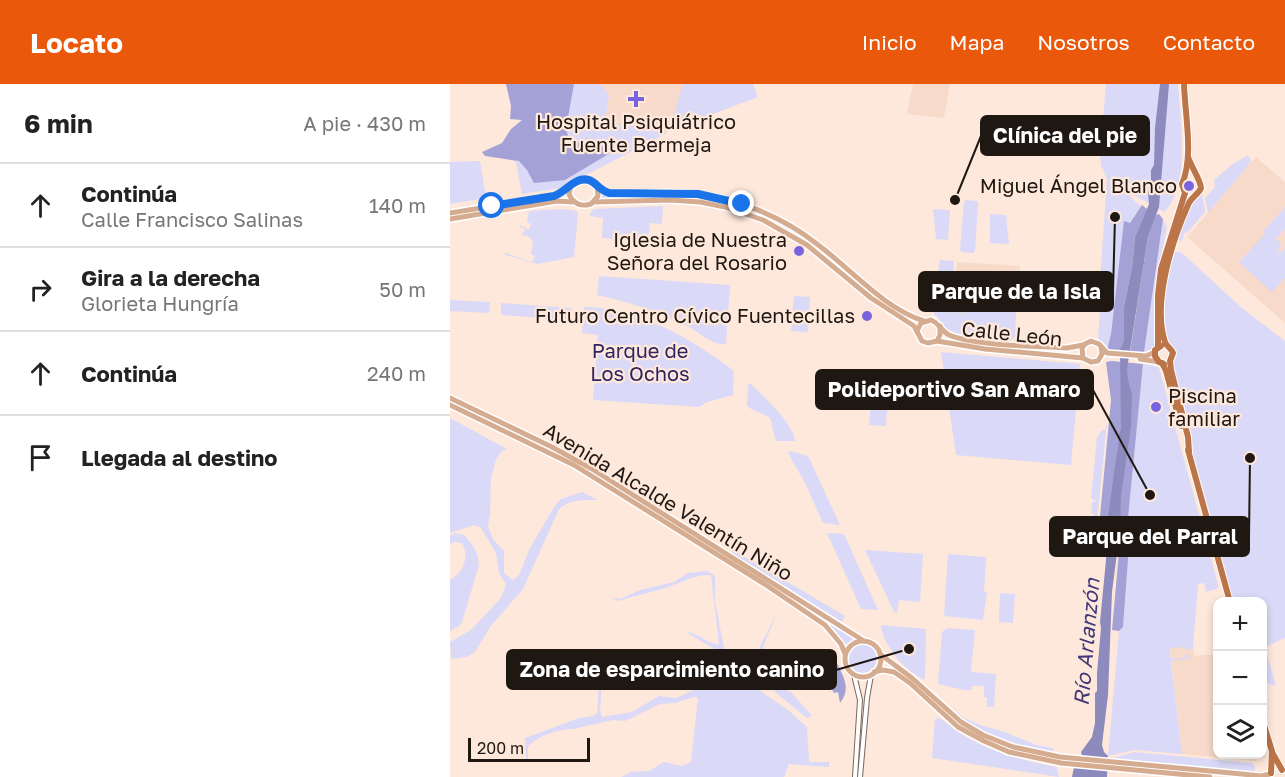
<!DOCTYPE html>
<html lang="es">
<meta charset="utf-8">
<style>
:root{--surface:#fff;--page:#f6f6f6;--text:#222;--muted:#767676;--line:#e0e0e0;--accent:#ea580c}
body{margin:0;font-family:"Golos Text",sans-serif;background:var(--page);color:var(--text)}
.controls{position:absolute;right:18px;bottom:18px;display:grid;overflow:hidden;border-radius:12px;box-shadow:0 3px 9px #0003}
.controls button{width:54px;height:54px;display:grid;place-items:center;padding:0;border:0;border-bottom:2px solid var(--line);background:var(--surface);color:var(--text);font:30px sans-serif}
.scale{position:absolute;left:18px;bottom:15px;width:122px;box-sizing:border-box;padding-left:6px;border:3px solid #1e1712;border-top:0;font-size:16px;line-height:21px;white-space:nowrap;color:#1e1712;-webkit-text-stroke:4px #fee8db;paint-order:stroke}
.stop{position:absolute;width:18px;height:18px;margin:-14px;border:4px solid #1a73e8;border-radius:50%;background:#fff}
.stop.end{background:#1a73e8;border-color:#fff;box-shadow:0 2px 6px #0008}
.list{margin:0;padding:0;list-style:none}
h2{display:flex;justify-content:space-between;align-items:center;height:78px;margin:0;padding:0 24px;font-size:26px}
h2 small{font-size:20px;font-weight:400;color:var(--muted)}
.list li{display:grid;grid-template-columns:39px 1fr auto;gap:18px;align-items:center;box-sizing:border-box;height:84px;padding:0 24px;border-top:2px solid var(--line)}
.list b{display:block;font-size:22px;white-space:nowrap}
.list p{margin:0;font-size:20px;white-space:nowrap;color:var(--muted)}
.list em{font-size:20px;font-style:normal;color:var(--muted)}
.icon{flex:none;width:33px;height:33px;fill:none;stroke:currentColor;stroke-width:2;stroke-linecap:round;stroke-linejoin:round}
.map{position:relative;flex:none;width:835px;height:693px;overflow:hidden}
header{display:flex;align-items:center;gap:36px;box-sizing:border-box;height:84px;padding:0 30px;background:var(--accent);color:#fff}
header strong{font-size:28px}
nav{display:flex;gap:33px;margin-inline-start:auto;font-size:21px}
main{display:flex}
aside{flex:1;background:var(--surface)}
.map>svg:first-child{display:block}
.built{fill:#f7dac9}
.green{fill:#dad9f7}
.forest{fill:#a4a1d6}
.water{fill:#8d8abd}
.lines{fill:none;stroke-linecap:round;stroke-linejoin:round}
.minor-casing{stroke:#7b675c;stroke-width:6}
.major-casing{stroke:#fff;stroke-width:8}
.highway-casing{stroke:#fff;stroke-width:8}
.minor{stroke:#fff;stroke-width:4}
.major{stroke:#d6ac91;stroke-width:5}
.highway{stroke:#bb7548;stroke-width:6}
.route{stroke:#1a73e8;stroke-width:8}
.poi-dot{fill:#7964df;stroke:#fee8db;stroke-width:2}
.labels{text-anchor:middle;stroke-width:4.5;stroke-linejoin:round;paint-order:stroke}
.poi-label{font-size:20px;fill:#1e1712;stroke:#fee8db;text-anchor:end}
.street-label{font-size:20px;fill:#1e1712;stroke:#fee8db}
.park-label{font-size:20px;fill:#2f2462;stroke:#fee8db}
.water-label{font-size:21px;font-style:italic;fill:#403777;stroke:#fee8db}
.leader{fill:none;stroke:#1e1712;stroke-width:2}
.callout-dot{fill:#1e1712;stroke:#fee8db;stroke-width:2}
.callout{fill:#1e1712;stroke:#1e1712;stroke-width:2}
.callout-label{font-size:21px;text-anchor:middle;font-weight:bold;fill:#fff}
</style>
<header>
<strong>Locato</strong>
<nav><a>Inicio</a><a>Mapa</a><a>Nosotros</a><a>Contacto</a></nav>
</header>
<main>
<aside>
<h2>6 min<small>A pie · 430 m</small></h2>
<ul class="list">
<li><svg class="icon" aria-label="ahead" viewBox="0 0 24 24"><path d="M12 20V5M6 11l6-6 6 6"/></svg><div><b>Continúa</b><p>Calle Francisco Salinas</p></div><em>140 m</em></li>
<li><svg class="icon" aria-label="right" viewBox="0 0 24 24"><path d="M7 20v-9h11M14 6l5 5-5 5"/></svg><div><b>Gira a la derecha</b><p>Glorieta Hungría</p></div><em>50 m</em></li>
<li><svg class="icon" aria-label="ahead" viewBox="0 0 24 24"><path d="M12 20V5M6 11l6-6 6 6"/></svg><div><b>Continúa</b></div><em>240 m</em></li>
<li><svg class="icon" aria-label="arrive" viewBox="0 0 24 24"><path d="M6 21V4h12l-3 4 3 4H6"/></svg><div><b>Llegada al destino</b></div></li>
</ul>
</aside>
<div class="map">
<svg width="835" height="693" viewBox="0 0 835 693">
<rect width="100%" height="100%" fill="#fee8db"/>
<g class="built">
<polygon points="129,0 247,0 226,44 220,43 217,49 189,45 122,29"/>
<polygon points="463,0 500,0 494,34 457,30"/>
<polygon points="806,73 835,98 835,239 737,153"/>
<polygon points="507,178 570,182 565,234 503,229"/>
<polygon points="720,562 743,563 744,572 765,570 767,567 768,670 812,670 813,665 815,673 806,677 732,670"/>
</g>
<g class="green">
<polygon points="73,0 146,0 153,2 159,12 155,36 173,41 174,38 217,49 140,89 120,95 111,104 72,110 66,78 52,71 85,37"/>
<polygon points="233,0 303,0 308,13 226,44 220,43"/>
<path d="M656,0H728C730,35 741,102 714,128L682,110L680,113L691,122L680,139L675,138L661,250L657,266L648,254L651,213L649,211L657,95L651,81L650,70Z"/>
<polygon points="798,71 801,78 758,129 755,114 765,103 764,96 783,80"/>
<polygon points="30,77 36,114 0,120 0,78"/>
<path d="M152,109L236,111L256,114L274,117L313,130L346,147L468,237L466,240C455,233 442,227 431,219C401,196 374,169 342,148C285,112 216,112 152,115Z"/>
<polygon points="752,110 755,128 737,149 735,148 731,159 728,152 740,121"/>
<polygon points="516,116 527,117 528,119 525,167 523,169 512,168 510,166 514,118"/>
<polygon points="213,122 212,140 200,139 198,158 152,154 153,134 140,132 141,127 144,125"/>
<polygon points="835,123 835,145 826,155 832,161 827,167 830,169 835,164 835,194 822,208 789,178 815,150 813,148"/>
<polygon points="112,125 127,127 128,129 124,173 88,180 55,171 55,169 82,178 85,172 81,170 83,157 78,152 70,151 73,150 75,145 70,143 70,141 79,146 81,140 77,138 79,127"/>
<polygon points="483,125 500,126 498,156 486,155"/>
<polygon points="540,130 556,131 559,160 540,159"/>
<polygon points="713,135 717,144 709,182 706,260 703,266 694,271"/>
<polygon points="726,168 731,168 792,224 835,257 835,554 815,563 826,602 813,598 812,518 783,517 743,370 741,353 723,286 725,268 717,255 714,227 716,202 722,170"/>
<polygon points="490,176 504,177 499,228 514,229 517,193 544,195 542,223 566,226 565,253 559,258 522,254 505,249 496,244 484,229 478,190 487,192"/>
<path d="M149,192L280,201L276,260C263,262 250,249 239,243C210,228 179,218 147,211Z"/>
<polygon points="344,212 360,213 358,248 341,247"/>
<polygon points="0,216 40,218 39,229 0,227"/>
<polygon points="51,219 122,224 120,236 51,231"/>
<path d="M134,223C188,223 242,255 284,287L283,311L257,318L249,323L143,316L148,251L132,249Z"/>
<polygon points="491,268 630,280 621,381 506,371"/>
<polygon points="693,280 703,281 709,284 769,504 756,508 754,499 748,500 743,564 737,567 736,563 720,564 721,575 736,574 736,571 739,571 739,575 721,577 732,670 685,666 658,672 669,547 673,543 680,449 677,445"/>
<path d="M300,299C311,310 345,341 345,357H326L320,334C312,328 304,328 297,322L298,301Z"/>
<polygon points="422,306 438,307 436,342 419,341"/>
<polygon points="0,317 87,358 142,388 407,554 395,563 380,543 355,523 145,391 106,369"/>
<path d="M0,334L57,365L51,368L46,376L41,394L40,429L38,443L43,455L54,467V489L63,496L69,491L80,464L104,423L111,415L132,408L148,416C133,416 120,415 109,425L73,505L40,543L25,568L16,573L1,575L0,558L21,546L51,514L56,500L49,489L46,469L31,444L24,441L0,449Z"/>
<polygon points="657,338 644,468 639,468 637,463 640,433 645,431 641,429 642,418 647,417 641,414 647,353 652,346 655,346"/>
<polygon points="341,367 358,372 390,441 373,439 355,399 338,369"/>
<path d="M5,449L14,451L21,459L27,470L29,481L12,538L8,543L0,547V496C13,489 20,473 12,459L5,458L0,460V452Z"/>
<polygon points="377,449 394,450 428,526 411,525"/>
<polygon points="281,462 287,468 395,532 392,538 282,470"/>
<polygon points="415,466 473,470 470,518 449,516 447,528 444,528"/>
<polygon points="498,470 536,473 534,507 537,508 533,536 494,532"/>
<path d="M257,487L265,492V517L275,570L280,571L287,566L303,576L327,529L313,563V577L332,604L342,609L362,632L357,634L326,609L312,586L297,581L288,575H273L266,566L236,548C250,549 258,561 269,560L261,491C243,491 231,499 215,504C199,509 184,512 168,517L160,513L170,515L190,506L224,498L238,489Z"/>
<polygon points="550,509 565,510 563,539 549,538"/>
<path d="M431,541L476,545L475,596C457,589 432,561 431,541Z"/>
<polygon points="497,544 525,546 521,588 546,590 544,623 537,623 537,614 534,613 534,602 522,602 521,606 514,606 488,600 492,548"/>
<path d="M152,559L153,576L150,627L152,633L182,628L209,612L226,614L250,603L306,604L338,626L357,643L359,678H379V683L339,680L334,693H171L181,688L199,687L214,678L232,682L241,678L248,615L247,613H244L225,619L210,620L175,637L163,636L123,645C111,644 84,653 78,663V678L76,673L75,654L129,634L143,632L147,629Z"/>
<circle cx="412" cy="574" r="15"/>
<path d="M503,625L514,634L533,642L555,648L586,661L603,664V668C592,666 584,666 572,663C547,657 520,644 501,627Z"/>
<path d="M489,634C498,639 506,647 516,653C545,669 575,677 607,683L609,693L482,674L485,635Z"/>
<polygon points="685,668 802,679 805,682 805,689 659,675"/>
</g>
<g class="forest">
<polygon points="56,0 124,0 116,44 119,56 167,65 115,96 84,99 77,86 69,77 35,72 32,68 52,59 61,45 72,36 60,35 61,22"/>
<polygon points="692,121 697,125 685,153 682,183 674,222 674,256 670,267 657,266 661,250 674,137 680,139"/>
<polygon points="709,130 713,135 694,269 680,268 698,153 706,131"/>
<polygon points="662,277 693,280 677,445 680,449 673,543 669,547 662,546 671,445 649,443 661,316 656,278"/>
<path d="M380,574H385C391,590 403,603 390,619L388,608L384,609C379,601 382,599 384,591L381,587Z"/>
</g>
<path class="water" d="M710,0H719L709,123L698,153L677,285L678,296L682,310L681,342L671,412L670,446L662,508L658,611L652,661L654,668L658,672L657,693H622L624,683L634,680L631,668L642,653L645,639V609L647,607V589L651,544L650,538L658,455L657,440L667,368C670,360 667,352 671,345L670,266L674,256V222L682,183L685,153L699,120L698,108L701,102V86L704,81L705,44Z"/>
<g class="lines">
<defs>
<g id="minor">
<polyline points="404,591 410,616 405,693"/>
<polyline points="410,693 417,614 421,591"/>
</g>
<g id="major">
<path d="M149,105L159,109C184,110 208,108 232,109C281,112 329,130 367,160C401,185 433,224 474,237"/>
<polyline points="144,118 220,116 250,118 275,123 313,136 357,161 421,214 464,242 472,257 478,259 487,257 490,251 490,242"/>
<path d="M0,129L104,112C120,107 131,86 147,103L148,112L141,120C131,123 123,120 119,110L121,101"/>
<polyline points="0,135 107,117 122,118"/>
<path d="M467,247L471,239L481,236C489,239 491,247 499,251C525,262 587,262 617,264L633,261"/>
<polyline points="487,257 535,265 633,274"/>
<polyline points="651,263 652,270 648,277 641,278 633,274 632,264 635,260 641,257 649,260 657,269 696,272 705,268"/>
<polyline points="690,275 709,278"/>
<polyline points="0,314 102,363 142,385 414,557"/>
<polyline points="0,321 124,381 316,501 375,541 391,560 395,570"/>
<circle cx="413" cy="575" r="18"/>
<polyline points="430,570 462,594 511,638 533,651 563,663 610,673 792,690 811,692 820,690"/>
<polyline points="424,588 433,586 444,588 460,599 508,643 534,657 559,668 611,679 760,693"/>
</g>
<g id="highway">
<path d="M734,0C735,31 744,73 732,100L735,109"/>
<path d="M738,73C741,82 751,97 751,104C748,111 741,113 738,121C722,157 702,219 715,258C717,263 721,264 723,269L720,277L721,286L738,353L739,368"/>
<polyline points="711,262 705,266 705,272 709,278 714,280"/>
<polyline points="708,263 708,211 711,185 735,109"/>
<polyline points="712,279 716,287 731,342"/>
<polyline points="738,366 780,518"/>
<polyline points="812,635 822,667 821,689"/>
<polyline points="823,670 832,686"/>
</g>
</defs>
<use href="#minor" class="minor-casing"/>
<use href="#major" class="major-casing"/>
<use href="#highway" class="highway-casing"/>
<use href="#minor" class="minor"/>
<use href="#major" class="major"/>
<use href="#highway" class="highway"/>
</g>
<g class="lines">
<path class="route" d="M42,122L104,112C116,108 125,92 139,96C147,99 149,106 159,109L248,110L292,120"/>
</g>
<g class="poi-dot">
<path d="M183 6h6v6h6v6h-6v6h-6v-6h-6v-6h6z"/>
<circle cx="739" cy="102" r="6"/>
<circle cx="349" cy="167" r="6"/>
<circle cx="417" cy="232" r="6"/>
<circle cx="706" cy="323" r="6"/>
</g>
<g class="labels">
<g class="poi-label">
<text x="186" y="45" text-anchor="middle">Hospital Psiquiátrico<tspan x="186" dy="23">Fuente Bermeja</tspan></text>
<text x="727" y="109">Miguel Ángel Blanco</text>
<text x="337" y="163">Iglesia de Nuestra<tspan x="337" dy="23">Señora del Rosario</tspan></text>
<text x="405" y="239">Futuro Centro Cívico Fuentecillas</text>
<text x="718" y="319" text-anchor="start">Piscina<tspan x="718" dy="23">familiar</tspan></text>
</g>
<g class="street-label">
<text transform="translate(562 250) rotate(6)" y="7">Calle León</text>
<text transform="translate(218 418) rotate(31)" y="7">Avenida Alcalde Valentín Niño</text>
</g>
<g class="park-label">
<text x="190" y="274">Parque de<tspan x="190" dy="23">Los Ochos</tspan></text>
</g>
<g class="water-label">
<text transform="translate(637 558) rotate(-85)" y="7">Río Arlanzón</text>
</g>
</g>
<path class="leader" d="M505 116L531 52M665 133L663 208M700 411L643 306M800 374L799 453M459 565L386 586"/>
<g class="callout-dot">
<circle cx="505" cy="116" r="6"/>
<circle cx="665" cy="133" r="6"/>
<circle cx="700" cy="411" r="6"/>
<circle cx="800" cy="374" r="6"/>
<circle cx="459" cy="565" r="6"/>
</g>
<g class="callout">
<rect x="531" y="32" width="168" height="39" rx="6"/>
<rect x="469" y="188" width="194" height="39" rx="6"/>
<rect x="366" y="286" width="277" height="39" rx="6"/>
<rect x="600" y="433" width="199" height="39" rx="6"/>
<rect x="57" y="566" width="329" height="39" rx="6"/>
</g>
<g class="callout-label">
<text x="615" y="59">Clínica del pie</text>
<text x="566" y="215">Parque de la Isla</text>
<text x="504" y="313">Polideportivo San Amaro</text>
<text x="700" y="460">Parque del Parral</text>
<text x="222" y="593">Zona de esparcimiento canino</text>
</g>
</svg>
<div class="controls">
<button>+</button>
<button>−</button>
<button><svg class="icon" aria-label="layers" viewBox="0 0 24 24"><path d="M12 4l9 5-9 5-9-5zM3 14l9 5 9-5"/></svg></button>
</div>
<div class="scale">200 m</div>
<div class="stop" style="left:42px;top:122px"></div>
<div class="stop end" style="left:292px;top:120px"></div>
</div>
</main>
